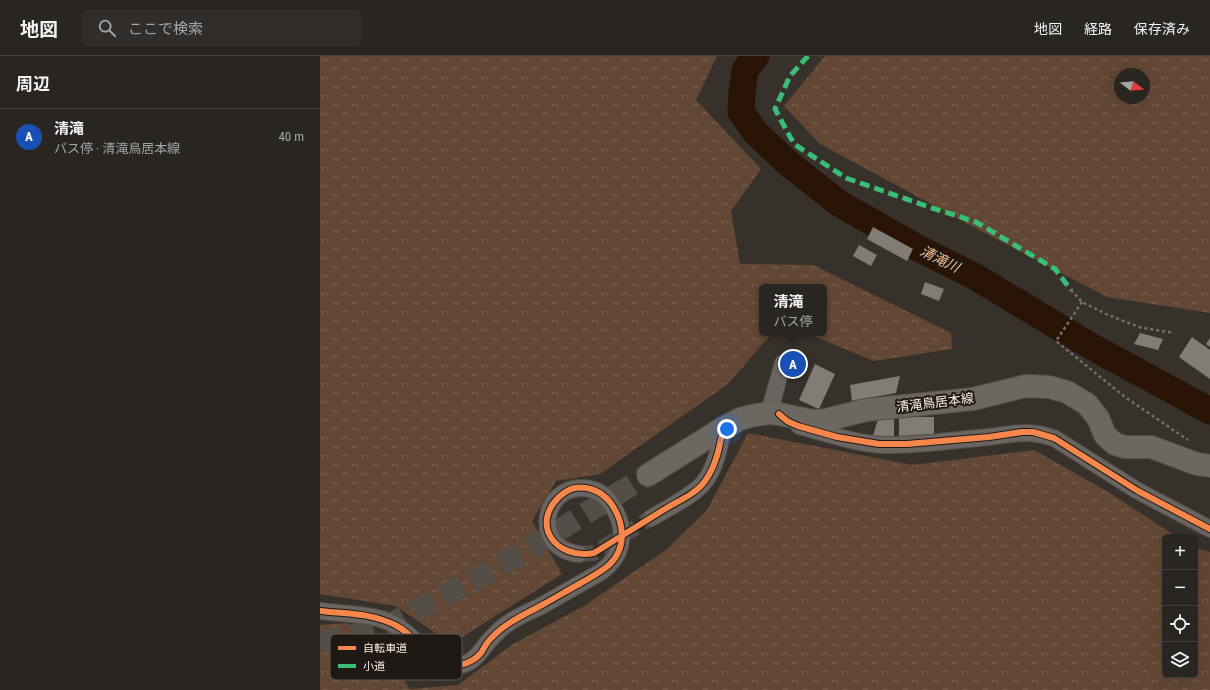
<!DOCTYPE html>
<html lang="ja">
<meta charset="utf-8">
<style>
:root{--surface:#292521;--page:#312d2a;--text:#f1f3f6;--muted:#a5a5a5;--line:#45423f;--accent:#b4aca7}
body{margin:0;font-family:"Roboto Condensed","Noto Sans JP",sans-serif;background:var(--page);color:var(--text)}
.controls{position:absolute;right:12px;bottom:12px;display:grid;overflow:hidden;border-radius:6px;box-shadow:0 4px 16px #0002}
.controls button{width:36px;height:36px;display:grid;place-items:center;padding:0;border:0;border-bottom:1px solid var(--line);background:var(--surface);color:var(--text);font:20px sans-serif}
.compass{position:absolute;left:794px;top:12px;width:36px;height:36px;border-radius:50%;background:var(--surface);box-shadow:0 4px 16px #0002;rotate:106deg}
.you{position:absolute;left:407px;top:373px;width:14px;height:14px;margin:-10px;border:3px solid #fff;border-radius:50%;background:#1a73e8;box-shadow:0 0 0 6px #1a73e833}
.badge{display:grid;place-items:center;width:26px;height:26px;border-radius:50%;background:var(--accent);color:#fff;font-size:13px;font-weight:700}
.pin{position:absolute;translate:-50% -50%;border:2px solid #fff;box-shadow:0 1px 4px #0006}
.popup{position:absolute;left:439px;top:228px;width:68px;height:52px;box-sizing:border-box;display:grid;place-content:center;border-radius:6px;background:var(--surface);filter:drop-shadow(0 1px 3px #0005);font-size:13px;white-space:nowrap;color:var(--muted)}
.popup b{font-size:15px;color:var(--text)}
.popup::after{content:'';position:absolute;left:50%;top:100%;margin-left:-8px;border:8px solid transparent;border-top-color:var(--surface)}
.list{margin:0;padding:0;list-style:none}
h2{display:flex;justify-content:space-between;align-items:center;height:52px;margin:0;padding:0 16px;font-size:17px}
h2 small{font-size:13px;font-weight:400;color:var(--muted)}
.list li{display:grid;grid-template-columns:26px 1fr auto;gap:12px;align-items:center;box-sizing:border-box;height:56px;padding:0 16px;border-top:1px solid var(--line)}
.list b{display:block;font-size:15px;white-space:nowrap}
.list p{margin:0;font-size:13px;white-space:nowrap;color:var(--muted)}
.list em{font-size:13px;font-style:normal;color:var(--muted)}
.icon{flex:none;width:22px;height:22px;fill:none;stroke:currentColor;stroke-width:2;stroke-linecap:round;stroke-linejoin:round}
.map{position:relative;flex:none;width:890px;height:634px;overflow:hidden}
header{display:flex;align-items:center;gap:24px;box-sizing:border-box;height:56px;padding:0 20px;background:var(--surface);border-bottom:1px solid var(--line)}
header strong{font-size:19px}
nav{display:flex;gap:22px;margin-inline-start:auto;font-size:14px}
.search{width:280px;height:36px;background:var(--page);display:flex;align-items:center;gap:10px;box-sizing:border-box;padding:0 14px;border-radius:6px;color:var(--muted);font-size:15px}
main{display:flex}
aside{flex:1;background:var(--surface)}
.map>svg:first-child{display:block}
.forest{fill:url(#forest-crowns);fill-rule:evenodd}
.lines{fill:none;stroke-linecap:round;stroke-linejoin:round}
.river{stroke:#281304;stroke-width:27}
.building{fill:#827c77}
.minor-tunnel{stroke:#544e48;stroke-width:16;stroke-dasharray:16 8;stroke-linecap:butt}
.secondary-tunnel{stroke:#544e48;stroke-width:22;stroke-dasharray:22 11;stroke-linecap:butt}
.service-casing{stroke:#554f4b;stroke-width:10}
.minor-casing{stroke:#554f4b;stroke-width:18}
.secondary-casing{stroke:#554f4b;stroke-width:24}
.path{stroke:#746f6b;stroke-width:2.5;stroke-dasharray:3 3;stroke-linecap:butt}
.service{stroke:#6b6561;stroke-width:8}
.minor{stroke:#6b6561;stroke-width:16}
.secondary{stroke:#6d6762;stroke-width:22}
.quiet{stroke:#3abd76;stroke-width:5;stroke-dasharray:10 5;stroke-linecap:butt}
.cycleway-casing{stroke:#1e1915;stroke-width:8}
.cycleway{stroke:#f5874c;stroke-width:6}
.labels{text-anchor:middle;stroke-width:4;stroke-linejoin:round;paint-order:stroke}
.street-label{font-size:13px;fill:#f7efe9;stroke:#1e1915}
.water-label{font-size:14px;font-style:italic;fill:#fabe91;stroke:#1e1915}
.key{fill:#1e1915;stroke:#5f5955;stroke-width:1}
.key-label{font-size:11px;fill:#f7efe9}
</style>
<header>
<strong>地図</strong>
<div class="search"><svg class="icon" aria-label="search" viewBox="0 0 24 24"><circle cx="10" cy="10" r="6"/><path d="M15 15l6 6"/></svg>ここで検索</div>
<nav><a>地図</a><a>経路</a><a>保存済み</a></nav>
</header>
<main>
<aside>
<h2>周辺<small></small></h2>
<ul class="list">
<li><span class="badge" style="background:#1a4fb4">A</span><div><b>清滝</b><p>バス停 · 清滝鳥居本線</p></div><em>40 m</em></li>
</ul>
</aside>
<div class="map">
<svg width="890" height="634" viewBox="0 0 890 634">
<defs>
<pattern id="forest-crowns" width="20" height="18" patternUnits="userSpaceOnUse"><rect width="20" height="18" fill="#624734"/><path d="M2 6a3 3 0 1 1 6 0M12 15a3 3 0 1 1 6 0" fill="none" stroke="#796251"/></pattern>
</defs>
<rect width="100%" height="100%" fill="#37312c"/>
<g class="forest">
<polygon points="0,0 397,0 376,44 441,113 411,155 420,208 493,209 631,277 632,293 554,305 486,277 504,277 504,231 442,231 442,277 452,277 408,328 280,418 236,425 212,465 242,518 131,588 76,550 0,538"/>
<path d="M505,0H890V257L787,241L665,177L500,88L464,50ZM800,18H824V42H800Z"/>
<polygon points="428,377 592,409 714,394 790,437 857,481 845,481 845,619 875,619 875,492 890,496 890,634 0,634 0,569 26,567 64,594 90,633 138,629 193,588 264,550 347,493 387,454"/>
</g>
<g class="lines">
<polyline class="river" points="436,0 425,14 422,37 421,56 436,77 469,108 520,148 598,192 654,220 769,289 890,355"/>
</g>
<g class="building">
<polygon points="553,171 593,193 587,205 547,183"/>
<polygon points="539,189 557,199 551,210 533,200"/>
<polygon points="605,226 624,233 619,245 601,238"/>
<polygon points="820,277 843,283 838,294 814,288"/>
<polygon points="872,281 890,294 890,323 859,301"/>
<polygon points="890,282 890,291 886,288"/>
<polygon points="495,308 515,318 499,353 479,344"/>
<polygon points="580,320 576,337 532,345 530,329"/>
<rect x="579" y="361" width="35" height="22"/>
<polygon points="558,363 574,363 574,383 552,383"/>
</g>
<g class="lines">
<polyline class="minor-tunnel" points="259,498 274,497 331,462"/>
<polyline class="secondary-tunnel" points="0,586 63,572 195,501 328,419"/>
<defs>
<polyline id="service" points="445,355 459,307 460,304 464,303 466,305 466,309 454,356"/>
<g id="minor">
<path d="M479,370C510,378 541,390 574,389C605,388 637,384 668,381C696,378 706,373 734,382L818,435L890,473"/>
<path d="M331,462C346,453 375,439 385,425C396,411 400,389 403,372"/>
<path d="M0,555C28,559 61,556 84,575C101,587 111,611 134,610C152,609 158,599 167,587C173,580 180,573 187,568C197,561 208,556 219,551C232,544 244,537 256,530C265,525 274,520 282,515C304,499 307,473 293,451C287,440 277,433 264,432C223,429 210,492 259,498"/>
</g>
<polyline id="secondary" points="328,419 403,372 420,363 431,360 450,357 459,358 493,365 506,364 546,354 653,343 706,330 729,331 747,336 767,348 778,362 785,379 795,388 805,391 831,391 877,408 890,410"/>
</defs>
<use href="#service" class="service-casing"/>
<use href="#minor" class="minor-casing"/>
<use href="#secondary" class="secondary-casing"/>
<g class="path">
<polyline points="751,234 762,246 786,258 819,271 854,277"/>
<polyline points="762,246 736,285 805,341 868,384"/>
</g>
<use href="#service" class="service"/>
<use href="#minor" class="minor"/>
<use href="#secondary" class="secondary"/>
<polyline class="quiet" points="488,0 470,20 455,53 474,88 526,122 612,152 656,166 735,213 751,234"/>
<defs>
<g id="cycleway">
<polyline points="459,358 467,365 478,370 517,381 559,388 587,388 669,381 702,376 713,376 734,382 818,435 890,473"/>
<path d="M0,555C26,558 53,557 77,570C93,578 100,595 114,605C128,615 151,609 161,597C163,594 165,590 167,587C182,568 202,560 222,549C235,542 248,534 261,527C271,521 281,516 289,509C308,491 304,465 290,446C281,435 268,430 255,432C248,433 244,437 239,441C210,469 236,504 274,497C298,482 321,468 345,453C358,445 376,438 385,425C396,410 400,390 403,372"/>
</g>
</defs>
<use href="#cycleway" class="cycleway-casing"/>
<use href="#cycleway" class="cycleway"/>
</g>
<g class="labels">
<g class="street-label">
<text transform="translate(615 346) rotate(-7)" y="5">清滝鳥居本線</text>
</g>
<g class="water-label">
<text transform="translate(620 203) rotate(26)" y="5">清滝川</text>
</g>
</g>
<rect x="10" y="578" width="132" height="46" rx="6" class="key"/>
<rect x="18" y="590" width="18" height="4" fill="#f5874c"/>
<rect x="18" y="608" width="18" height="4" fill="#3abd76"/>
<g class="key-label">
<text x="43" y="596">自転車道</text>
<text x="43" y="614">小道</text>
</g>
</svg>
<div class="controls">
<button>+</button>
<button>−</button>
<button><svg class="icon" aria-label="locate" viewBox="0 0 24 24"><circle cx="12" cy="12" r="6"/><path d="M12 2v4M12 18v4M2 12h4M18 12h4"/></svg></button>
<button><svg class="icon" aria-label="layers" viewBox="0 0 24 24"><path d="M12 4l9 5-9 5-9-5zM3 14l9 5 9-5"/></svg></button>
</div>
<svg class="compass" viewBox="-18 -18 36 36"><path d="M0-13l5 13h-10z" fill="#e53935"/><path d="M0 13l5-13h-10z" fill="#a5a5a5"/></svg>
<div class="you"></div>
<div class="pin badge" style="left:473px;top:308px;background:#1a4fb4">A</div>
<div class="popup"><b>清滝</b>バス停</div>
</div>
</main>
